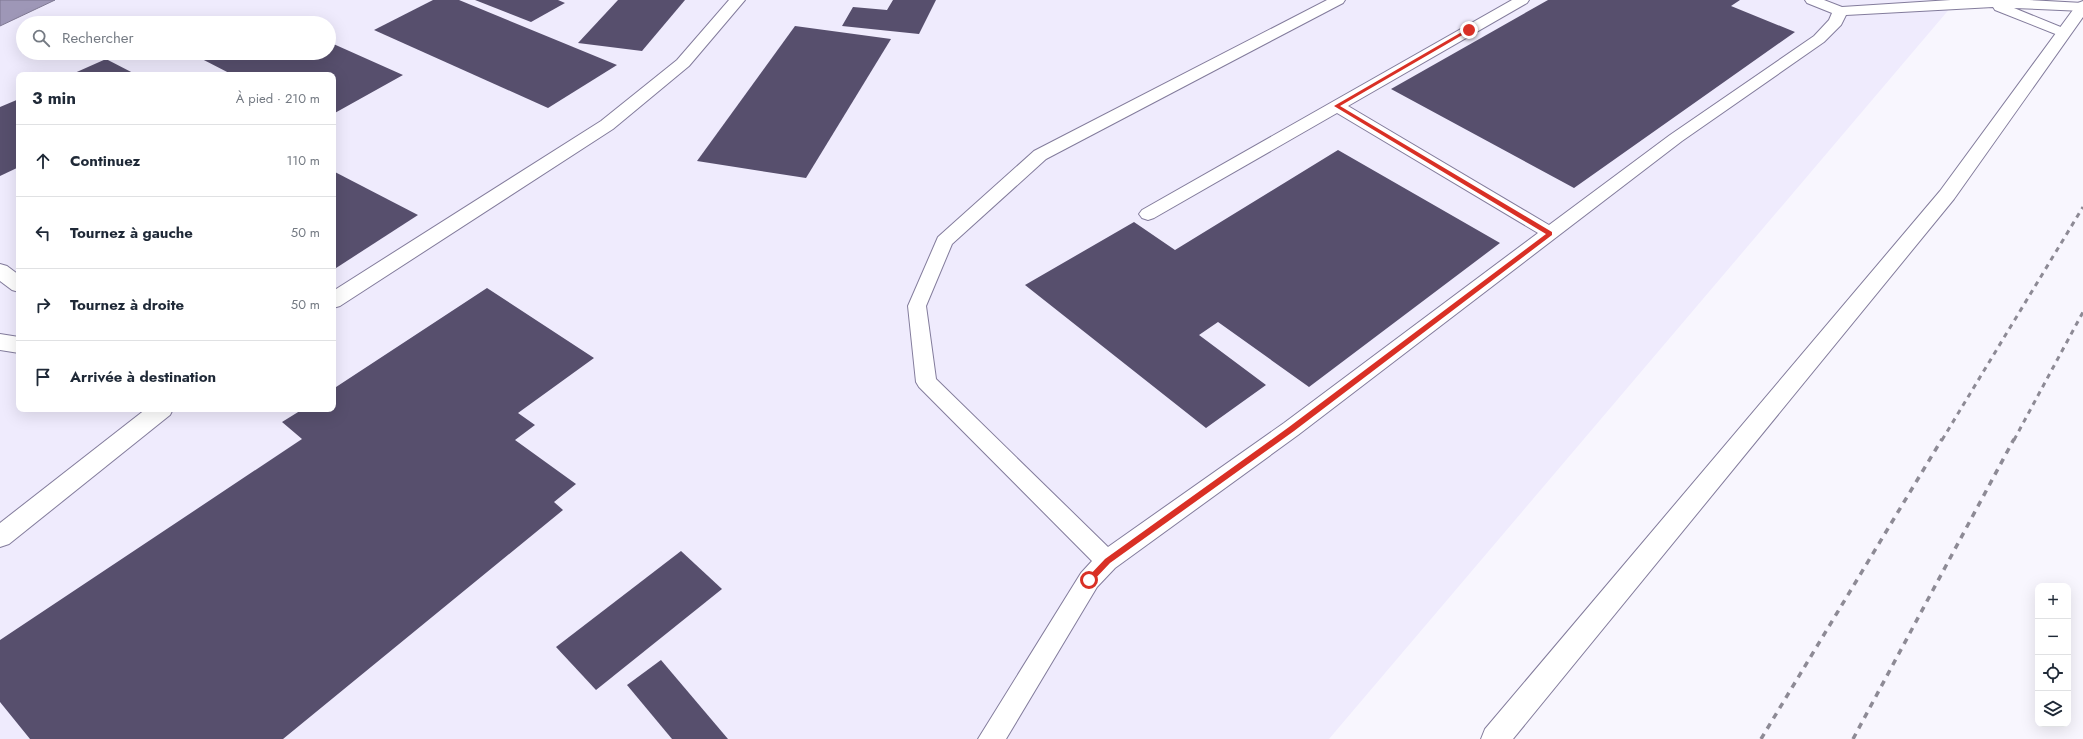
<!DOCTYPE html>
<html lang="fr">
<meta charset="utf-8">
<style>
:root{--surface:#fff;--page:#f6f6f7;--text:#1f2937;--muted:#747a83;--line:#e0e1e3}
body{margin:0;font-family:Jost,sans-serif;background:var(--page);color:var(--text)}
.controls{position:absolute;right:12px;bottom:12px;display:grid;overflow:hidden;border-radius:8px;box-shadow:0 4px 16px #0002}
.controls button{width:36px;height:36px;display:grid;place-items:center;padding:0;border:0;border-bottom:1px solid var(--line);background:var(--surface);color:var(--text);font:20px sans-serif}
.stop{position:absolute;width:12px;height:12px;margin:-9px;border:3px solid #d93025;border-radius:50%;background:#fff}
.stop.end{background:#d93025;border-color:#fff;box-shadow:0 1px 4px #0008}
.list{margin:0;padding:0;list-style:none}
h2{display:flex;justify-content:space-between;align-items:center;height:52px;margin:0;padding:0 16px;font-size:17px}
h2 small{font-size:13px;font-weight:400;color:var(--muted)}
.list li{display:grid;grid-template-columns:26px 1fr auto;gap:12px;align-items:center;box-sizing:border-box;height:72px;padding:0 16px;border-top:1px solid var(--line)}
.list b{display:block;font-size:15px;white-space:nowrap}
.list em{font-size:13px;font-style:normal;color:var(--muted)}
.icon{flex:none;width:22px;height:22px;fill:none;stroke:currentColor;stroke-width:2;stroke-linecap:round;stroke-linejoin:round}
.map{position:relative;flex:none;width:2083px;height:739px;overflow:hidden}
.search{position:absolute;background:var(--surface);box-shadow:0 4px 16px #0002;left:16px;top:16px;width:320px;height:44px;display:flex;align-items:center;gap:10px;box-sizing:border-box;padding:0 14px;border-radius:22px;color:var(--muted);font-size:15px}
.panel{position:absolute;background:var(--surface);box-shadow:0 4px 16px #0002;left:16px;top:72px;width:320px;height:340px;border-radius:8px}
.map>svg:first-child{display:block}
.built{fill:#efebfd;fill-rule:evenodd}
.water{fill:#9e97b7;stroke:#7f7993}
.building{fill:#574f6d}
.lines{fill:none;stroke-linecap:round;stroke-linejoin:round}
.lane-casing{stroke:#837c9c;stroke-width:2}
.street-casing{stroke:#837c9c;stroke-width:2}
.secondary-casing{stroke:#837c9c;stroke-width:2}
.primary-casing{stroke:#837c9c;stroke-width:2}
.lane{fill:#fff;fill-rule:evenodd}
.street{fill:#fff;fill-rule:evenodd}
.secondary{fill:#fff;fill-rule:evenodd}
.primary{fill:#fff;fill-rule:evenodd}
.rail-far1{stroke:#8d8a95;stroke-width:3;stroke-dasharray:5 5;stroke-linecap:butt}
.rail{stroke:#8d8a95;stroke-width:3.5;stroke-dasharray:6 6;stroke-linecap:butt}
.route{fill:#d93025}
</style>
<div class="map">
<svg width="2083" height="739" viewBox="0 0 2083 739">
<rect width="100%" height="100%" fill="#f8f6fe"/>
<path class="built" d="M55,0H1957L1329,739H0V26ZM23,23H329V53H23ZM19,75H333V409H19Z"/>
<polygon class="water" points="0,0 55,0 0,26"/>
<g class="building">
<polygon points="433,0 459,0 617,65 548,108 374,30"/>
<polygon points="475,0 558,0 565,3 531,22"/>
<polygon points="618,0 685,0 642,51 578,43"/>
<polygon points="893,0 936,0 919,34 842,26 853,7 887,10"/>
<polygon points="1548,0 1740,0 1731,6 1795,32 1574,188 1391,89"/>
<polygon points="280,18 290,23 269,23"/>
<polygon points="795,26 891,39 806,178 697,161"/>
<polygon points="329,42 403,75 333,114 333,75 233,75 198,57 206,53 329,53"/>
<polygon points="106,59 137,75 70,75"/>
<polygon points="19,99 19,167 0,176 0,107"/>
<polygon points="1338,150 1500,243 1309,387 1218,322 1199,335 1266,385 1206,428 1025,285 1134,222 1175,250"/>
<polygon points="333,171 418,215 333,270"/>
<polygon points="487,288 594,358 518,413 535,425 515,440 576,484 554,502 563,510 283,739 30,739 0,702 0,640 302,439 282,422 303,409 333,409 333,389"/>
<polygon points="681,551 722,589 596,690 556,647"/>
<polygon points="661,660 728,739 672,739 627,685"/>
</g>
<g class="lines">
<defs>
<polygon id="lane" points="1327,0 1345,0 1343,3 1046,159 952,244 926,306 936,379 1108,547 1284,423 1538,233 1337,113 1154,218 1148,220 1142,218 1139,214 1142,210 1512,0 1529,0 1527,3 1348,106 1549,225 1670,135 1814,36 1829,20 1832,13 1807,3 1805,0 1824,0 1842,7 1951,0 2029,0 2083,3 2083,11 2014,8 2068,30 2070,33 2068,36 2063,37 1995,10 1993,7 1846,15 1841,25 1824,42 1682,141 1298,435 1115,568 1097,587 1006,739 978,739 1081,573 1092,561 919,387 916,382 908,306 938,237 1034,151"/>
<g id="street">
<polygon points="0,264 7,266 19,275 19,292 12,290 0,281"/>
<polygon points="0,334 19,337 19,353 0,350"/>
</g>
<g id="secondary">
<polygon points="729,0 745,0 689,66 613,129 340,306 333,308 333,291 601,121 677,60"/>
<polygon points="146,409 173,409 170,415 9,544 0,547 0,523"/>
</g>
<polygon id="primary" points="2083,1 2083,17 1954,199 1513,739 1481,739 1485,729 1940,191 2078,3"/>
</defs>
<use href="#lane" class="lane-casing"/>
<use href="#street" class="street-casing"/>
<use href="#secondary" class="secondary-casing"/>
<use href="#primary" class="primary-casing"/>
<use href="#lane" class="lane"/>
<use href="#street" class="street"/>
<use href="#secondary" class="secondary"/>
<use href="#primary" class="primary"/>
<g class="rail-far1">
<polyline points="1942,440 2083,207"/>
<polyline points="2014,440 2083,312"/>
</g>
<g class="rail">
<polyline points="1761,739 1942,439"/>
<polyline points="1853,739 2014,439"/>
</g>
</g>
<polygon class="route" points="1467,29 1471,30 1340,106 1552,232 1552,235 1294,431 1110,563 1092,582 1087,582 1087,578 1105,559 1289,427 1546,234 1334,106"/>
</svg>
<div class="controls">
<button>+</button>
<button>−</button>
<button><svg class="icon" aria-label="locate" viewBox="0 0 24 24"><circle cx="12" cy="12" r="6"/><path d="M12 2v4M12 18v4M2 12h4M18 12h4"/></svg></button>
<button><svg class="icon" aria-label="layers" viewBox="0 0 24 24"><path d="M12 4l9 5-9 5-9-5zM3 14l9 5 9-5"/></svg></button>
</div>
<div class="stop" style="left:1089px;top:580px"></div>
<div class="stop end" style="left:1469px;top:30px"></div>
<div class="search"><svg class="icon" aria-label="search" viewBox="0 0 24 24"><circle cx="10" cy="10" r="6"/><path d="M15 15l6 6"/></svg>Rechercher</div>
<section class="panel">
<h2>3 min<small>À pied · 210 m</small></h2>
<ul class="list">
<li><svg class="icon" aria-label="ahead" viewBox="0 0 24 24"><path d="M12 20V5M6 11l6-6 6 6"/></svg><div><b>Continuez</b></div><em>110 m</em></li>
<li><svg class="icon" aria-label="left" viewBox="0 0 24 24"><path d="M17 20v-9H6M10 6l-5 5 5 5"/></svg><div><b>Tournez à gauche</b></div><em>50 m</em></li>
<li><svg class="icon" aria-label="right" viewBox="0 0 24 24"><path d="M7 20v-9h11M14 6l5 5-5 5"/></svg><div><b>Tournez à droite</b></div><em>50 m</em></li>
<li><svg class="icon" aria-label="arrive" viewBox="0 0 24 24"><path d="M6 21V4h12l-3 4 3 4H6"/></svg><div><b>Arrivée à destination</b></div></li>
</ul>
</section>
</div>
